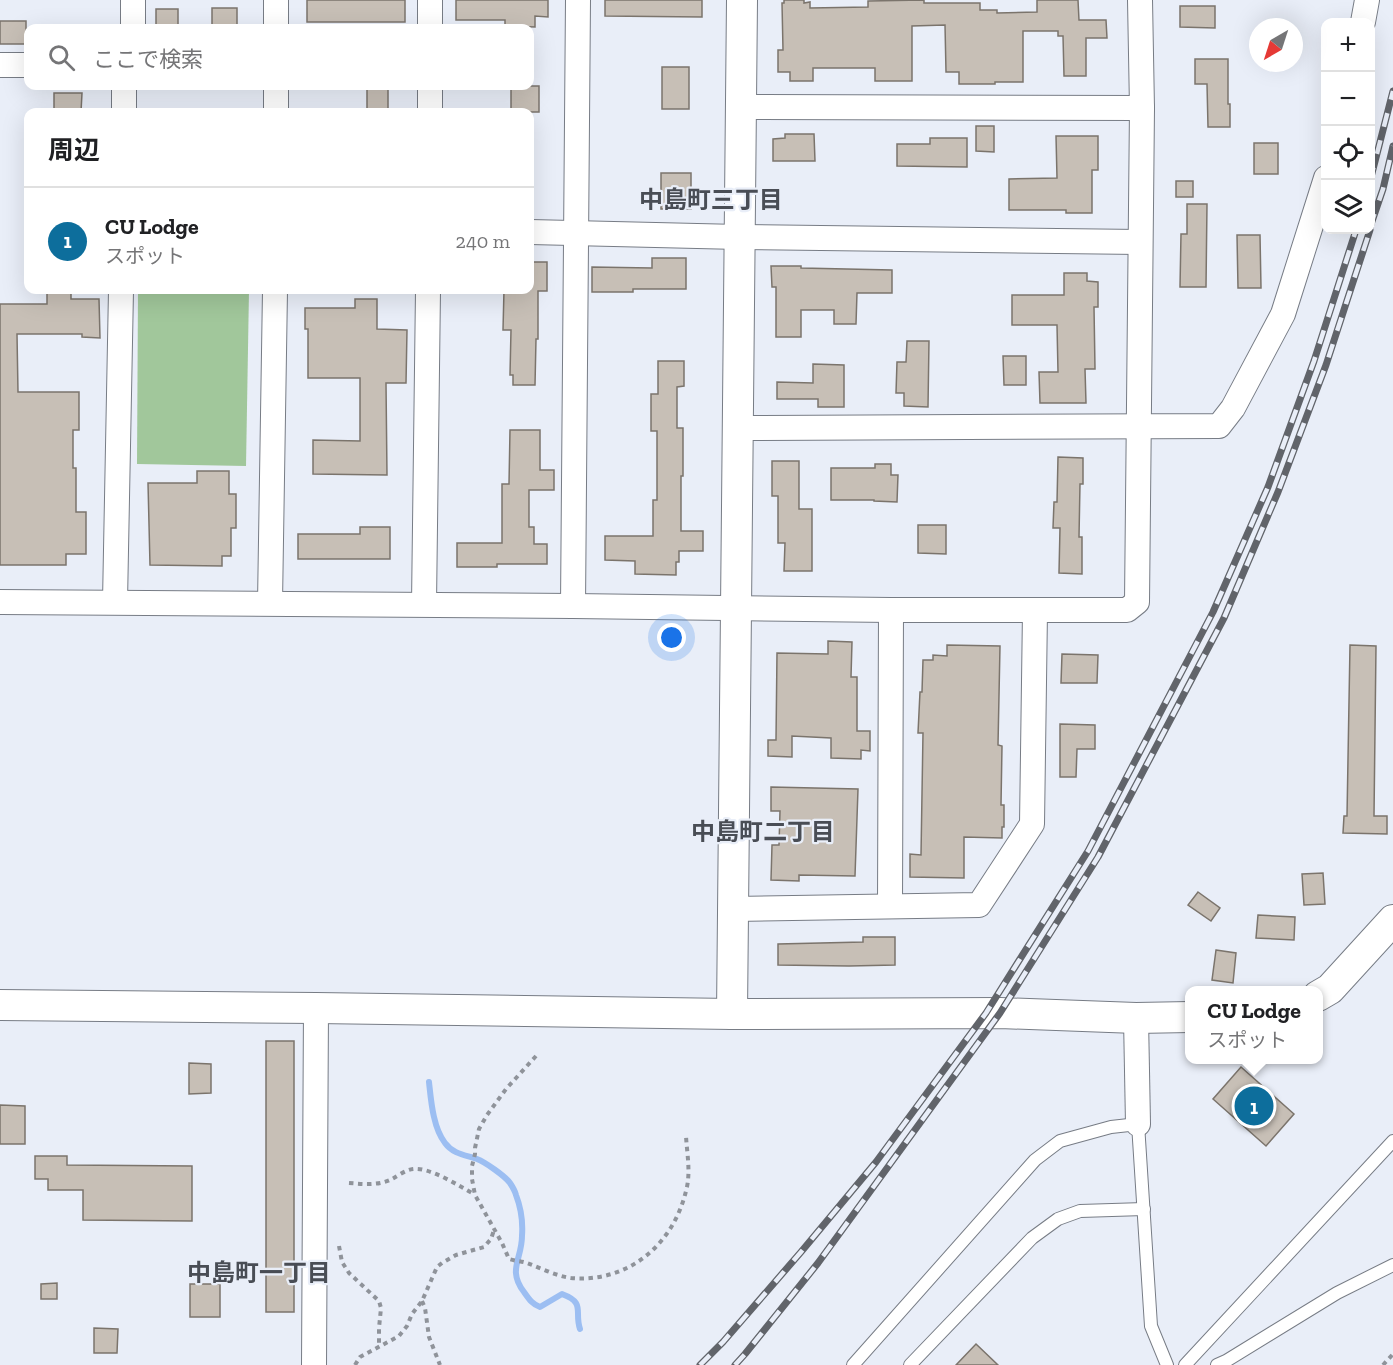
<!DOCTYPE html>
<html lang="ja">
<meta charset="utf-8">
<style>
:root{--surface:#fff;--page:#f2f2f2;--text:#202124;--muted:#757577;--line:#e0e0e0;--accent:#0d6e9c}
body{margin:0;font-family:"Zilla Slab","Noto Sans JP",serif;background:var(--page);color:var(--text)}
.controls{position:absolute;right:18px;top:18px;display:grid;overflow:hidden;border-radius:12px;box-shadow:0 6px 24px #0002}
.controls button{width:54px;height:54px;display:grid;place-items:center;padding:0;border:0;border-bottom:2px solid var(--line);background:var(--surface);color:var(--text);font:30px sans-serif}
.compass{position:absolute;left:1249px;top:18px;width:54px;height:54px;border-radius:50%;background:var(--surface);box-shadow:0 6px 24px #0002;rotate:219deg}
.you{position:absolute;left:672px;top:638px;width:21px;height:21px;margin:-15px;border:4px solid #fff;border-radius:50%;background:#1a73e8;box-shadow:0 0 0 9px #1a73e833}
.badge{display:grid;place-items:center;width:39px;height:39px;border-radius:50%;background:var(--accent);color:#fff;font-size:20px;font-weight:700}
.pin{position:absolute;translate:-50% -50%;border:3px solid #fff;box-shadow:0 2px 6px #0006}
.popup{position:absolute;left:1185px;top:986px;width:138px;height:78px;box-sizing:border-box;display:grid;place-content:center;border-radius:12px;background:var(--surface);filter:drop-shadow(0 2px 4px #0005);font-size:20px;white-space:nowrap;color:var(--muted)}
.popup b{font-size:22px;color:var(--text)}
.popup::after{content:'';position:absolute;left:50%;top:100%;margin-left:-12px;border:12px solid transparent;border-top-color:var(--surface)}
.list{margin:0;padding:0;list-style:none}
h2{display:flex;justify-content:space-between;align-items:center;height:78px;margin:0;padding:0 24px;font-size:26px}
h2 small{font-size:20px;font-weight:400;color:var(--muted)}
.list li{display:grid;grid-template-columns:39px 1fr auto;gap:18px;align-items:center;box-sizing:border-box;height:108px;padding:0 24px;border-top:2px solid var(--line)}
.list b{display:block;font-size:22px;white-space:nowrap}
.list p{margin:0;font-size:20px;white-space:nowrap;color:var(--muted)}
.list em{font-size:20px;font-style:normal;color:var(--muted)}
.icon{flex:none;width:33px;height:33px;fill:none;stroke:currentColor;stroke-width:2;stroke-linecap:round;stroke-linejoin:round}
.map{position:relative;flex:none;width:1393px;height:1365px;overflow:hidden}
.search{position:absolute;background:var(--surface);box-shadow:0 6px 24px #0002;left:24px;top:24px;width:510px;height:66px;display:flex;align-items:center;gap:15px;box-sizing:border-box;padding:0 21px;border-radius:12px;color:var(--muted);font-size:22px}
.panel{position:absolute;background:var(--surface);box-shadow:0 6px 24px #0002;left:24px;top:108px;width:510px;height:186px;border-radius:12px}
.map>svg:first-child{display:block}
.green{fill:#a1c79b}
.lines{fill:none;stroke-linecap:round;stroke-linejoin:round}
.stream{stroke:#9cbef2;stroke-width:6}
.building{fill:#c7bfb6;stroke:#7b746c;stroke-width:1.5}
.service-casing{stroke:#777c85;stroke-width:14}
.minor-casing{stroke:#777c85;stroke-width:26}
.tertiary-casing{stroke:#777c85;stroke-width:32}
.path{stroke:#8f939a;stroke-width:4;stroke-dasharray:4.5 4.5;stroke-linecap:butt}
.service{stroke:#fff;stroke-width:12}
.minor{stroke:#fff;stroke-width:24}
.tertiary{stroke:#fff;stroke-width:30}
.rail-casing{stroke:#61646a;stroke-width:7}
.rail{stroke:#e9eef8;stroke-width:4.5;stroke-dasharray:14;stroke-linecap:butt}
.labels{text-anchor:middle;stroke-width:4.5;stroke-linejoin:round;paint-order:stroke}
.neighbourhood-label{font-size:24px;font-weight:bold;fill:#494d55;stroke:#e9eef8}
</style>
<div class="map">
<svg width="1393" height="1365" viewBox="0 0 1393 1365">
<rect width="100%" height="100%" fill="#e9eef8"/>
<polygon class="green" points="138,290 249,290 246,466 137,464"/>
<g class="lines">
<path class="stream" d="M429,1082C431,1100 433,1128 445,1143C453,1154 465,1155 477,1159C485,1162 505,1176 510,1183C512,1186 515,1191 516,1195C521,1208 523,1222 522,1236C522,1259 507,1270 524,1292C529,1299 532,1304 540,1307L562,1294C586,1303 574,1311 580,1329"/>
</g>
<g class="building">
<rect x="307" y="0" width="98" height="22"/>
<polygon points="456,0 548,0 548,17 535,16 535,27 505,26 505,20 456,20"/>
<polygon points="605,0 702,0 702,17 605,16"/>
<polygon points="784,0 804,0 804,3 810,2 810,8 868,7 868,1 924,0 924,3 980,3 980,10 997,10 997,13 1037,12 1037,0 1078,0 1079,20 1106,20 1107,38 1086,38 1086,76 1064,76 1063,36 1058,36 1058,31 1023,31 1023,82 995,82 995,84 959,84 959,72 946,72 945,25 912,26 912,81 875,81 875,68 813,68 813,81 790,81 790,72 778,72 778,50 783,50 782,3 784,3"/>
<polygon points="1180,6 1215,6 1215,28 1180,27"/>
<rect x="212" y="8" width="25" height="20"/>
<rect x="156" y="9" width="22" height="19"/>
<rect x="0" y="21" width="26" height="23"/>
<polygon points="1195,59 1228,59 1228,104 1230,104 1230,127 1208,127 1207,84 1195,84"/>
<rect x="662" y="67" width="27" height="42"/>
<rect x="367" y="86" width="21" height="26"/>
<rect x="511" y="86" width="28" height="26"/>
<polygon points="54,93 82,93 81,112 54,112"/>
<polygon points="976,126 994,126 994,152 976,151"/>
<polygon points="785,134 814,134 815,161 773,161 773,139 785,138"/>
<polygon points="1056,136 1098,136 1098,170 1092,170 1092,213 1066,213 1066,210 1009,210 1009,179 1057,178"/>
<polygon points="930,138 967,138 967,167 897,166 897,144 930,144"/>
<rect x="1254" y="143" width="24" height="31"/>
<rect x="661" y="173" width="30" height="36"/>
<rect x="1176" y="181" width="17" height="16"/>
<polygon points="1187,204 1207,204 1206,287 1180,287 1181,234 1187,234"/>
<polygon points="1237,235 1260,235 1261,288 1238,288"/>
<polygon points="652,258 686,258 686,289 633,289 633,292 592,292 592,267 652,268"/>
<polygon points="530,262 547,262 547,291 538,291 538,339 536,339 535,385 513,385 513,375 510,375 511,330 503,330 504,290 530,290"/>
<polygon points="771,266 801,266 801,268 892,270 892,293 857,293 856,324 834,324 834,310 801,310 801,337 776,337 776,287 772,287"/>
<polygon points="1064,273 1087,273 1087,281 1098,282 1098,307 1094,307 1095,369 1085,369 1086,403 1040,403 1039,372 1058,372 1057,325 1012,325 1012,295 1064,295"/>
<polygon points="47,290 71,290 71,299 99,299 100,338 82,337 82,334 17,334 18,392 79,392 79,430 73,430 73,468 76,468 76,512 86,512 86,554 66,554 66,565 0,565 0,304 47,304"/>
<polygon points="355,299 377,299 377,329 407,330 406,383 386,383 387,475 313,474 313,440 360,441 360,378 308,378 308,329 305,329 305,308 355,308"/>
<polygon points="907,341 929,341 928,407 904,406 904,393 896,393 897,362 906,362"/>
<polygon points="1003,356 1026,356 1026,385 1004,385"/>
<polygon points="658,361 684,361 684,386 677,387 677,428 683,428 683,476 681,476 681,531 703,531 703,551 679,551 679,562 676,562 676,575 635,574 635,561 605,560 605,536 653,536 653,500 657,500 657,431 651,431 651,394 658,394"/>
<polygon points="813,364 844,365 844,407 818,407 818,399 777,399 777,382 813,383"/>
<polygon points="510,430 540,430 540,470 554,470 554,490 529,490 529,527 534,527 534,544 547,544 547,564 497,564 497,567 457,567 457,543 502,543 502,484 509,484"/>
<polygon points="1058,457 1083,458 1083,484 1080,484 1079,537 1082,537 1082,574 1059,573 1060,528 1053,528 1054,502 1057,502"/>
<polygon points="772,461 799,461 799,509 812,509 812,571 784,571 785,543 778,543 778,496 772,496"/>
<polygon points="875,464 891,464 891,475 898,475 897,502 874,501 874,500 831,500 831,468 875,468"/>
<polygon points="197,471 229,471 229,494 236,494 236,528 231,528 231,556 222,556 222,566 150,565 148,483 197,483"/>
<polygon points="918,525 946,525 946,554 918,553"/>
<polygon points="360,527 390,527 390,559 298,559 298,534 360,534"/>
<polygon points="828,641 852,642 851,677 857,677 857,731 870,731 870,751 861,750 861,759 831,758 831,738 792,736 792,757 768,756 768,740 776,740 777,653 828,654"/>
<polygon points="947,645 1000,646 998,745 1002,746 1001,805 1004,805 1004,827 1002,827 1002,838 964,837 964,878 910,877 910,854 921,855 923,733 918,733 920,692 922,692 923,660 933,660 933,655 947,656"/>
<polygon points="1350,645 1376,646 1374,816 1387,816 1387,834 1343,833 1344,816 1347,816"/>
<polygon points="1062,654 1098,655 1097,683 1061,683"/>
<polygon points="1060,724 1095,725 1095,749 1077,749 1076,777 1060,777"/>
<polygon points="771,787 858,789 855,876 799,875 799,881 771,880 772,845 779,845 780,811 771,811"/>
<polygon points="1323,873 1325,904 1304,905 1302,874"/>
<polygon points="1198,892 1220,908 1211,921 1188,905"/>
<polygon points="1258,915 1295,917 1294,940 1256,938"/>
<polygon points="863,937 895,937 895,965 849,966 778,965 778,944 863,942"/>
<polygon points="1216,950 1236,953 1233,983 1212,980"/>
<rect x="266" y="1041" width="28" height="271"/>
<polygon points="189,1063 211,1064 211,1093 189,1094"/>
<polygon points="1241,1067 1294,1114 1266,1146 1213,1099"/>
<polygon points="0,1105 25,1106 25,1144 0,1144"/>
<polygon points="35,1156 67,1156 67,1165 192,1166 192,1221 83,1220 83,1190 48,1190 48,1179 35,1179"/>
<polygon points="57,1283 57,1299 41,1299 41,1284"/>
<rect x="190" y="1284" width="30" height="33"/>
<polygon points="94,1328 118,1329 117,1353 94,1353"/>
<polygon points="976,1344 998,1365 956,1365"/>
</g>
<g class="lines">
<defs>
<g id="service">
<polyline points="853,1365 1035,1160 1060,1141 1111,1127 1138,1124 1151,1326 1167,1365"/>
<polyline points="910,1365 1032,1238 1058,1219 1080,1211 1144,1209"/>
<polyline points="1185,1365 1393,1141"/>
<polyline points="1217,1365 1226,1361 1337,1293 1393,1265"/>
</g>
<g id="minor">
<polyline points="1363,22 1367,0"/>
<polyline points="133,28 133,0"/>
<polyline points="276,28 276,0"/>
<polyline points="430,28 430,0"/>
<polyline points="0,65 28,65"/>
<polyline points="740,107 1142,108"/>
<polyline points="124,112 124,86"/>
<polyline points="276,112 276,86"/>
<polyline points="430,112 430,86"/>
<polyline points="530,232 739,237 1140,242"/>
<polyline points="737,428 1219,426 1233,408 1283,314 1326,178"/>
<polyline points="0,602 573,606 891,610 1127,610 1137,602 1142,108 1140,0"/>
<polyline points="115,602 121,290"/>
<polyline points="270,603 275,290"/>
<polyline points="424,604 428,290"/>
<polyline points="573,606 578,0"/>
<polyline points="890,906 891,610"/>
<polyline points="734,909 979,905 1032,824 1035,611"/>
<polyline points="1136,1018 1138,1124"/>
<polyline points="314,1365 316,1008"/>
</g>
<g id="tertiary">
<polyline points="1318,996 1330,989 1393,920"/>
<polyline points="0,1005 316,1008 732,1014 1000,1013 1136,1018 1190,1017"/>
<polyline points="732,1014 742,0"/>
</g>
</defs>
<use href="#service" class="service-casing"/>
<use href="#minor" class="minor-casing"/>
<use href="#tertiary" class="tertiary-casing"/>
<g class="path">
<path d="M536,1056L506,1089L487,1115L479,1129L475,1148V1154L472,1166V1179L475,1195L502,1243L509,1259C515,1261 521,1261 527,1263C541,1268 556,1276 571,1278C628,1283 673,1245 686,1191C691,1173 687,1154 686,1136"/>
<path d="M349,1183C363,1184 378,1186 392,1179C398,1176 405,1170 413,1169C430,1167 459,1186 474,1194"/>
<polyline points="339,1246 342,1262 349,1273 379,1301 381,1308 379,1328 379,1346"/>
<polyline points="422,1301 425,1308 429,1337 440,1365"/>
<polyline points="355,1365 360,1357 399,1336 407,1326 412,1314 422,1301 437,1267 442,1263 456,1255 484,1247 491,1239 494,1230"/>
<polyline points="1383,1365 1393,1354"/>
</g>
<use href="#service" class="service"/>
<use href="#minor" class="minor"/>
<use href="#tertiary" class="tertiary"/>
<defs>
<g id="rail">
<polyline points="1370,181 1393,91"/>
<polyline points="1370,227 1383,189 1393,146"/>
<polyline points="700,1365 723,1342 801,1252 876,1162 986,1013 1088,851 1213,612 1268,487 1314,361 1356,230"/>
<polyline points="735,1365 745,1354 818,1263 1000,1013 1098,857 1224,618 1278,492 1326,365 1370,230"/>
</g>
</defs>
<use href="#rail" class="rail-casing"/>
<use href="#rail" class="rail"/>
</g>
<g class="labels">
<g class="neighbourhood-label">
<text x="711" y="208">中島町三丁目</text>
<text x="763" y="840">中島町二丁目</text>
<text x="259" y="1281">中島町一丁目</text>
</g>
</g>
</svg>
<div class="controls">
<button>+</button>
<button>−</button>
<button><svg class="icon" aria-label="locate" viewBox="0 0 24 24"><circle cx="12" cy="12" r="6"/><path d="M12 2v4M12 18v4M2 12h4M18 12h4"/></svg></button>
<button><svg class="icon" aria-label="layers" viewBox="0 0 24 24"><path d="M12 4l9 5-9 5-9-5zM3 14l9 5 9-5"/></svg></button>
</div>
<svg class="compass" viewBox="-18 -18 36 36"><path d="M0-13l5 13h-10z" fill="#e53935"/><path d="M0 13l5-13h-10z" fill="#757577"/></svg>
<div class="you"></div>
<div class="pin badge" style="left:1254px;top:1106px">1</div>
<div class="popup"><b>CU Lodge</b>スポット</div>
<div class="search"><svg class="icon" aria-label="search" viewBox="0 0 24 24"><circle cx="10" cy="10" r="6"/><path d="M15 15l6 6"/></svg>ここで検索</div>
<section class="panel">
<h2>周辺<small></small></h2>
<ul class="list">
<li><span class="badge">1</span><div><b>CU Lodge</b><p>スポット</p></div><em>240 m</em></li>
</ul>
</section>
</div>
